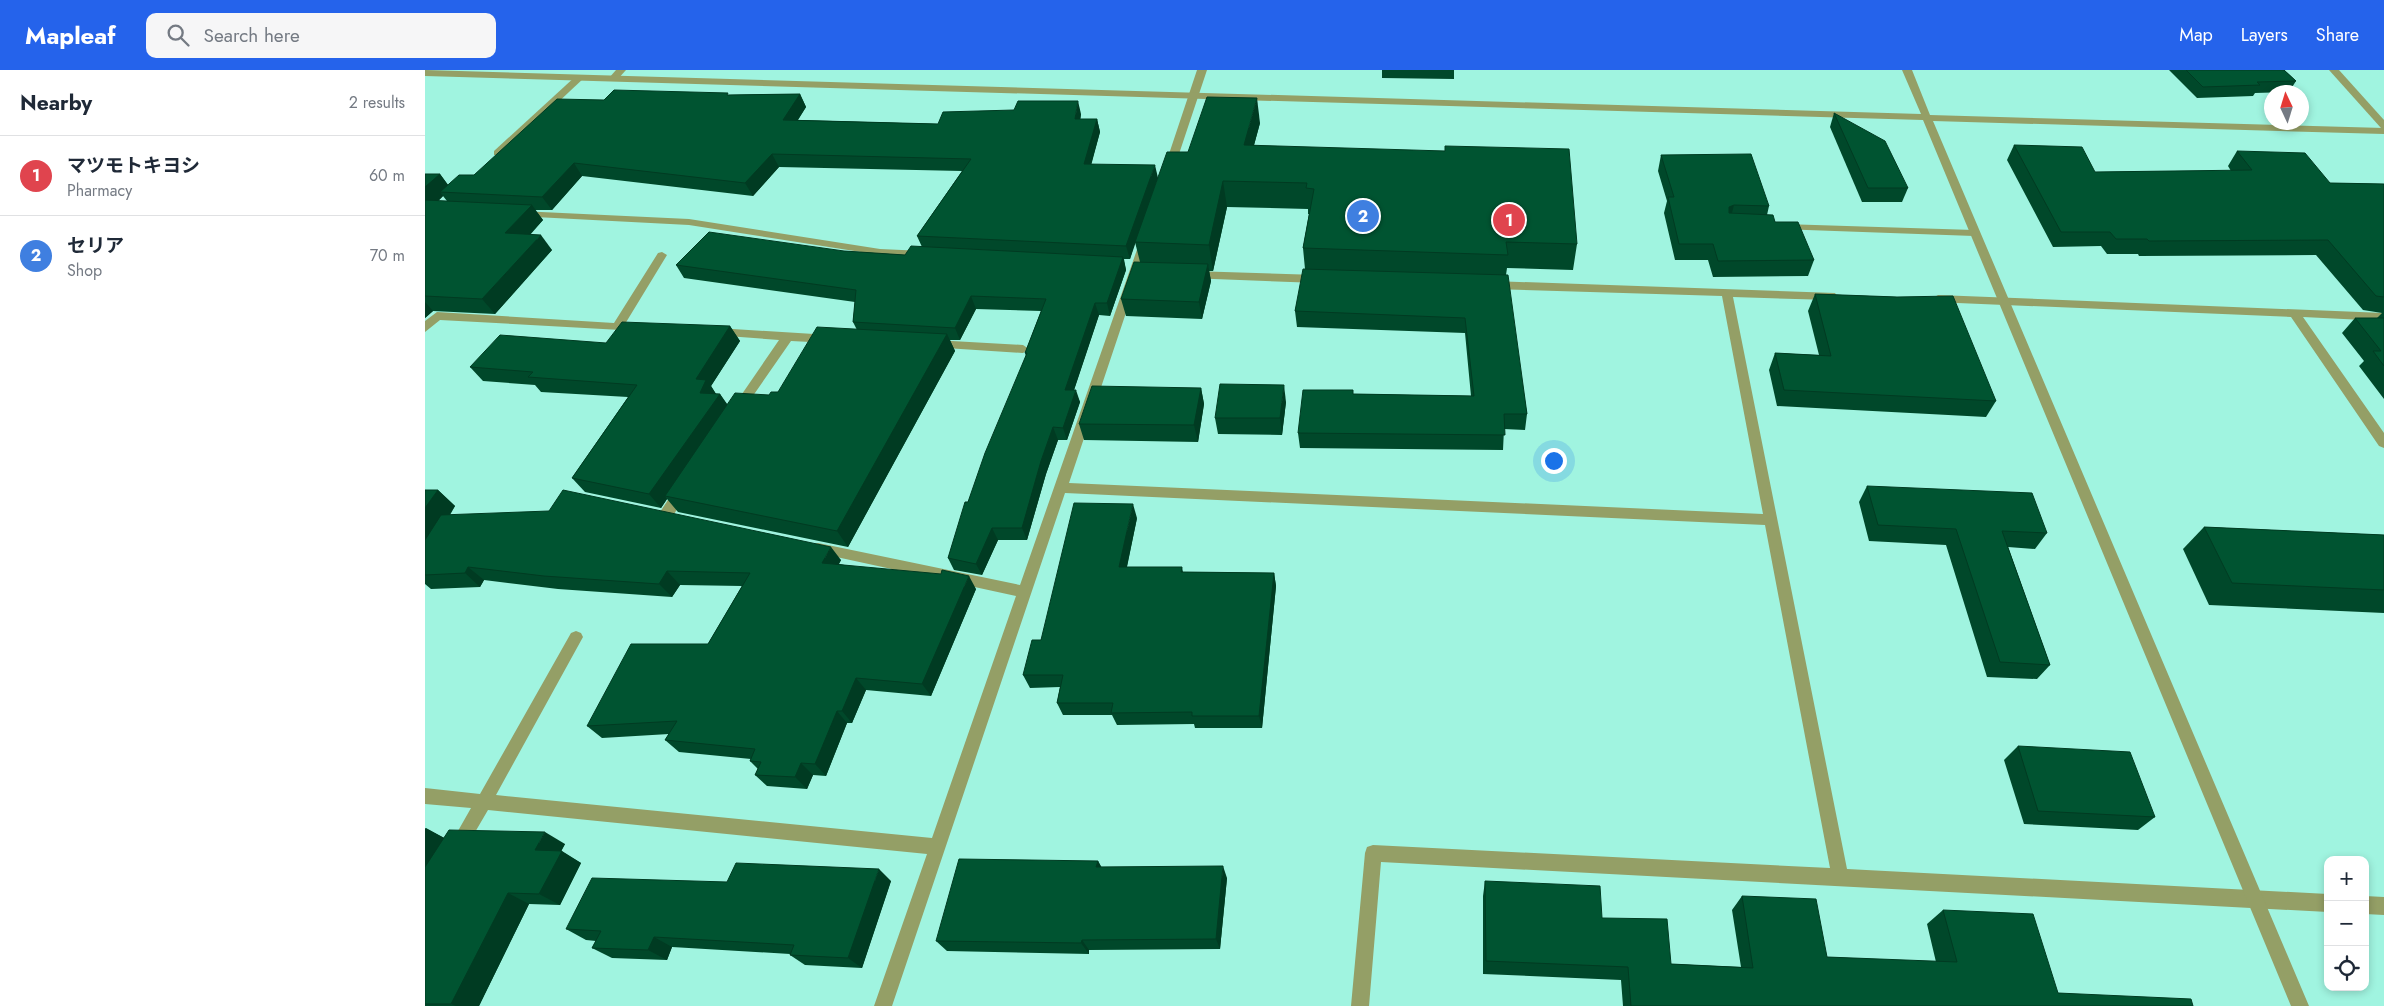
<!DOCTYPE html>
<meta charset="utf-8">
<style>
:root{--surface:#fff;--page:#f6f6f7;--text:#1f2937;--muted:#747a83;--line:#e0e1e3;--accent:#2563eb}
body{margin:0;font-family:Jost,"Noto Sans JP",sans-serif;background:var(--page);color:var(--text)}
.controls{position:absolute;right:15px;bottom:15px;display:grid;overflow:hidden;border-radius:10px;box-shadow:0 2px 8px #0003}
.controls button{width:45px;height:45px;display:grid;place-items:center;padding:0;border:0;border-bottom:1px solid var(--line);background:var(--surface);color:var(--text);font:25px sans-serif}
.compass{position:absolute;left:1839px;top:15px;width:45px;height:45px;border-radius:50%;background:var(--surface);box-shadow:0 2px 8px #0003;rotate:356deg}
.you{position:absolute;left:1128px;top:390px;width:18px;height:18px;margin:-12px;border:4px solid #fff;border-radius:50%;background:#1a73e8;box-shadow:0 0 0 8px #1a73e833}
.badge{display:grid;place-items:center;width:32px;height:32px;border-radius:50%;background:var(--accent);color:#fff;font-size:16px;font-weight:700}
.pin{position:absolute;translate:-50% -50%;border:2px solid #fff;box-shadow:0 1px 5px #0006}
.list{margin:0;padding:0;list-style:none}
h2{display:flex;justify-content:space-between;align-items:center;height:65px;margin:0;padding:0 20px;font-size:21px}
h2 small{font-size:16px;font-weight:400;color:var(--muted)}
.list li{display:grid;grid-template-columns:32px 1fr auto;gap:15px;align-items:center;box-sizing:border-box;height:80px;padding:0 20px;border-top:1px solid var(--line)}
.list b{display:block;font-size:19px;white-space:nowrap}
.list p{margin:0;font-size:16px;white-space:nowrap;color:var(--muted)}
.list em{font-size:16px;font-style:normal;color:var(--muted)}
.icon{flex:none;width:28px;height:28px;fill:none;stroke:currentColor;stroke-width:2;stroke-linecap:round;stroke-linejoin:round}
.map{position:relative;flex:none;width:1959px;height:936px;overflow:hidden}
header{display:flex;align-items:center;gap:30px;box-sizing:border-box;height:70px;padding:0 25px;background:var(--accent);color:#fff}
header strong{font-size:24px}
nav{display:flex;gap:28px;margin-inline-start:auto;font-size:18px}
.search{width:350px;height:45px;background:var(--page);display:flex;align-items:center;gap:12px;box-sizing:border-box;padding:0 18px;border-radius:10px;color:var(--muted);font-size:19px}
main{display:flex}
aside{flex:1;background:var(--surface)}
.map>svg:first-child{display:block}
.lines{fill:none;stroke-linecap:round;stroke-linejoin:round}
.minor{fill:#949f66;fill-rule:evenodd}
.tertiary{fill:#949f66;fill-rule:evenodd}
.wall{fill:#00482a;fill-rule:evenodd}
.shaded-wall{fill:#003b22}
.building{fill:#005431;stroke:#003b22}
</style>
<header>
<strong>Mapleaf</strong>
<div class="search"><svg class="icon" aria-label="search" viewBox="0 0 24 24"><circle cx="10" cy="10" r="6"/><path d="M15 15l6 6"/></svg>Search here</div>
<nav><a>Map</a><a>Layers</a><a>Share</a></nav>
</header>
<main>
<aside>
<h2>Nearby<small>2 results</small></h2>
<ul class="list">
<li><span class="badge" style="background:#e0444e">1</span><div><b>マツモトキヨシ</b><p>Pharmacy</p></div><em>60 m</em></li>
<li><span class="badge" style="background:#3f7fe0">2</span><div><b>セリア</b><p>Shop</p></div><em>70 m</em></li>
</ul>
</aside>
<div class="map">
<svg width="1959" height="936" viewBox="0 0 1959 936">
<rect width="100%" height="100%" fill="#a0f4e0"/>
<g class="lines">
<g class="minor">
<polygon points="191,0 201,0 192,10 186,10 184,8"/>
<polygon points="772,0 782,0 749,99 740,101 739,99"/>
<polygon points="1904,0 1914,0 1959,50 1959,59 1956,58"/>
<polygon points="152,5 160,7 77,85 69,85 69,81"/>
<polygon points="95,141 264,149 455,179 499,181 504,184 499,187 455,185 264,155 91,146 91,142"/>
<polygon points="1358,154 1549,160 1554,163 1549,166 1354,159 1354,155"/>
<polygon points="720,168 725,171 644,413 1338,444 1297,226 1067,219 1061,215 1067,211 1410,223 1412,226 1406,230 1308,227 1422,799 1903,824 1903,842 956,792 944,936 926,936 940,783 942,777 948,775 1405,798 1340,455 640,423 467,936 449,936 502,784 63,740 39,781 33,783 27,781 25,775 46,738 0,734 0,718 55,724 146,563 151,561 156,563 158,567 71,725 507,768 591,526 393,483 388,482 386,478 388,474 393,473 595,515 715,171"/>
<polygon points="237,182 242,185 200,254 214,255 214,261 15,250 0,262 0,251 12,242 189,253 233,183"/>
<polygon points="767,201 893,205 899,209 893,213 763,208 763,202"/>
<polygon points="1513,225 1959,243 1959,251 1878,247 1959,363 1959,378 1954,376 1866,247 1509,232 1507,229"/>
<polygon points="292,258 405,265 411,269 405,273 366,271 316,343 312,344 306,340 354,270 288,265 288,259"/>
<polygon points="509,270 598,275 604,279 598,283 505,277 503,274 505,271"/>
<polygon points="258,414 265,419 263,423 245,450 235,450 233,446 235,442 253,415"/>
<polygon points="1940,826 1959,827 1959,845 1940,844"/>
</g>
<polygon class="tertiary" points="0,0 1496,44 1477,0 1487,0 1505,45 1959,58 1959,64 1508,51 1884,936 1866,936 1498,50 0,6"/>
</g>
<g class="wall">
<polygon points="957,0 1029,0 1029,9 957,8"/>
<polygon points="1744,0 1859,0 1871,11 1864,22 1830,23 1828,26 1772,28"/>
<path d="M375,24L381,37L373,50L513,54L656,44L655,49H672L675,62L666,94L733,108L715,160L763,82L835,53L829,75L1152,174L1148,200L1082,198L1081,205L1102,344L1100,360L1079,359L1078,380L875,378L873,363L928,324L1046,326L1040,263L872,257L870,241L880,199L878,178L884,144H883V139L802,137L788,201H784L786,211L777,249L701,246L696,229L715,192L710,172L705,189H699L701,200L685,246L674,245L649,320L655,332L642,370H633L621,404L602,470H573L557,505L529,500L523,488L543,432L601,286L600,283L616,241L551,239L535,270H525L530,281L423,477L253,442L242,429L236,438L160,422L147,408L203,327L116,322L110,315L58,311L45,297L181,273L305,256L315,271L286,316L291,324H295L302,335L344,325L353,322L432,260L428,252L430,232L259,208L251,195L419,181L480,185L497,177L492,166L537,101L354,97L328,126L157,106L127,140H110L118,150L105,165L127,180L70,244L8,241L0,248V104H15L23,115L49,105L179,30L304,25ZM18,126L22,131H13Z"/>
<polygon points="1409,43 1483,118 1477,132 1437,132 1405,57"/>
<polygon points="1589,75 1670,102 1806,101 1803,96 1812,81 1905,113 1959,114 1959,329 1934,296 1939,291 1917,263 1930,248 1952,248 1957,243 1938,240 1891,185 1714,186 1713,184 1682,184 1676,176 1628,177 1582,90"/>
<polygon points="1236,85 1344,136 1342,145 1350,152 1389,190 1383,206 1288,207 1283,190 1250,190 1239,143 1242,131 1233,101"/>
<polygon points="1390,224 1472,227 1571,331 1561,347 1352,336 1344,300 1350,283 1394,285 1383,241"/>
<polygon points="776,318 779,334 773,372 659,370 654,354"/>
<polygon points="861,332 857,365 793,364 790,348"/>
<polygon points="1442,416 1622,463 1610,479 1583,477 1625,595 1612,609 1562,607 1521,475 1444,471 1434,432"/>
<polygon points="0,420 13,420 30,436 25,445 416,490 414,494 551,519 506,626 441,620 427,653 422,653 401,706 388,705 382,719 342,716 330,705 333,699 325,691 326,689 254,682 240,670 244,664 177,668 162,656 283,574 317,516 255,515 247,527 133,519 59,510 55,517 6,519 0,514"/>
<polygon points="712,448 702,497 757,497 758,502 849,503 851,516 837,658 770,658 769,654 692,655 687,645 638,645 632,633 635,617 605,618 598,605 616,570"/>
<polygon points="1779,457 1959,465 1959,543 1784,535 1758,479"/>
<polygon points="1593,676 1730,747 1713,760 1599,754 1579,690"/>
<polygon points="0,758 19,768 140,774 136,781 156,793 135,835 104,834 54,936 0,936"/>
<polygon points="673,791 676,797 802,808 795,879 664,880 664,884 522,881 511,871"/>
<polygon points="466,811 437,898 380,895 365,885 365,884 247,877 242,890 187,888 167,878 171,871 161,870 141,859 302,812"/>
<polygon points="1060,811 1177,848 1246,894 1316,897 1307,840 1317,826 1402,887 1511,892 1502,854 1518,840 1633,923 1768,936 1198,936 1196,910 1058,904 1058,826"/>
</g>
<g class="shaded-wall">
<polygon points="375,24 381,37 365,62 358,50"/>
<polygon points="832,28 835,53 822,101 819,75"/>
<polygon points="653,31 656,44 654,62 650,49"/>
<polygon points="672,49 675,62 663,107 659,94"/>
<polygon points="347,84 354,97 328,126 320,113"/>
<polygon points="149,93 157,106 127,140 117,127"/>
<polygon points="730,95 733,108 705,189 701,176"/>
<polygon points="15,104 26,119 15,122 18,126 7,137 0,135 0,117"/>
<polygon points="798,111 802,137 788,201 784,175"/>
<polygon points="107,135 118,150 92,178 80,163"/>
<polygon points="1309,135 1305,151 1304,137"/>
<polygon points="116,165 127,180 70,244 57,229"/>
<polygon points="698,187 701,200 685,246 682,233"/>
<polygon points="783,194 786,211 777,249 774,232"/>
<polygon points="546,226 551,239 535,270 530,258"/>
<polygon points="0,232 8,241 0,248"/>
<polygon points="670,233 674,245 645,332 640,320"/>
<polygon points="305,256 315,271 286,316 291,324 275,323 271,309"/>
<polygon points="522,264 530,281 423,477 412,461"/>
<polygon points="859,315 861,332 857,365 855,348"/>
<polygon points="776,318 779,334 773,372 769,355"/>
<polygon points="651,320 655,332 642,370 638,358"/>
<polygon points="295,324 305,338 240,426 242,429 236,438 224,424"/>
<polygon points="628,357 633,370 621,404 602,470 597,458 616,391"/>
<polygon points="13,420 30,436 0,481 0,438"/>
<polygon points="708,434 712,448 699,510 694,497"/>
<polygon points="567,458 573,470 557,505 551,494"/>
<polygon points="406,477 416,490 407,506 397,493"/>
<polygon points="43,497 59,510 55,517 40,503"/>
<polygon points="242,501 255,515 247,527 234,514"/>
<polygon points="849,503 851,516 837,658 834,646"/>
<polygon points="544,506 551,519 506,626 497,614"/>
<polygon points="431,608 441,620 427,653 417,641"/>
<polygon points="412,641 422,653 401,706 390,694"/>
<polygon points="376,693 388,705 382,719 370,707"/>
<polygon points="1,758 23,770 0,807 0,760"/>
<polygon points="120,762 140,774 130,793 110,780"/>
<polygon points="137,781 156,793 135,835 114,824"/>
<polygon points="673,791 680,803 671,797"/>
<polygon points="798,796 802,808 795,879 791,869"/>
<polygon points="454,799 466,811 437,898 423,888"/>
<polygon points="83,823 104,834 54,936 31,936 26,934"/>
<polygon points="229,867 247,877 242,890 223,880"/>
<polygon points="657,870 664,880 664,884 656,873"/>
</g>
<g class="building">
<polygon points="1761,0 1859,0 1871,11 1832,12 1835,15 1778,17"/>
<polygon points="189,20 303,23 302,25 375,24 358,50 513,54 518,42 589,40 593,31 653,31 650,49 672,49 659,94 730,95 701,176 492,166 546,89 347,84 320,113 149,93 117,127 15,122 34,105 49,105 132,29 179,30"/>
<polygon points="782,27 832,28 819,75 1020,81 1020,76 1144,79 1152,174 1081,172 1083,185 878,178 889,119 881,118 882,113 798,111 784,175 710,172 742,82 763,82"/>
<polygon points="1409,43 1460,71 1483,118 1443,118"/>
<polygon points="1589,75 1657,77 1670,102 1827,100 1812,81 1880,83 1905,113 1959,114 1959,227 1951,226 1903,170 1724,171 1722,169 1691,169 1685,162 1636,162"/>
<polygon points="1326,84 1344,136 1309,135 1304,137 1304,143 1348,145 1350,152 1373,152 1389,190 1293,191 1288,174 1254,174 1243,127 1249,127 1236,85"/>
<polygon points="0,104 15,104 0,117"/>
<polygon points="0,130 107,135 80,163 116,165 57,229 0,226"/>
<polygon points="284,162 419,181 480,185 486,176 698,187 682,233 670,233 640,320 651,320 638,358 628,357 616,391 597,458 567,458 551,494 523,488 540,432 543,432 560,383 602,283 600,283 621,229 546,226 530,258 428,252 431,220 251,195"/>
<polygon points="709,192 783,194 774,232 696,229"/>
<polygon points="878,199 1083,205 1102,344 1079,344 1080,365 873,363 878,320 928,320 928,324 1049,326 1040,248 870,241"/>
<polygon points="1390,224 1472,227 1528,226 1571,331 1359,320 1350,283 1406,286"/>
<polygon points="1930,248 1959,248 1959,296 1948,281 1956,281"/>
<polygon points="197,252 305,256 271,309 281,310 275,323 295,324 224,424 147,408 212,315 103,307 108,302 45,297 75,265 181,273"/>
<polygon points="392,257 522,264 412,461 240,426 310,323 344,325 346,322 353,322"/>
<polygon points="795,314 859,315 855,348 790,348"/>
<polygon points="667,316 776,318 769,355 654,354"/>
<polygon points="1442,416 1607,423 1622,463 1577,461 1625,595 1575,592 1531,459 1453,455"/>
<polygon points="0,420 13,420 0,438"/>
<polygon points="138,420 406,477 397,493 516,504 517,500 544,506 497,614 431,608 417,641 412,641 390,694 376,693 370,707 330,705 336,692 325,691 330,679 240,670 252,651 162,656 206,574 283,574 325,503 242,501 234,514 119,506 43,497 40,503 0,505 0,470 16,445 124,441"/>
<polygon points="649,433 708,434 694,497 757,497 756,502 849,503 834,646 767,646 767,642 686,643 688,633 632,633 638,605 598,605 607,570 616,570"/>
<polygon points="1779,457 1959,465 1959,520 1807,513"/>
<polygon points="1593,676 1705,682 1730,747 1613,741"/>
<polygon points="24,760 120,762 110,780 137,781 114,824 83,823 26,934 0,934 0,797"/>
<polygon points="534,789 673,791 671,797 798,796 791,869 657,870 656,873 511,871"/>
<polygon points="311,793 454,799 423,888 365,885 369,875 229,867 223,880 167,878 176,861 141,859 167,808 302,812"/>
<polygon points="1060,811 1175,816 1177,848 1242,849 1246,894 1328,898 1317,826 1391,829 1402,887 1532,892 1518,840 1608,844 1633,923 1766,929 1768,936 1206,936 1203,897 1061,891"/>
</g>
</svg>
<div class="controls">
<button>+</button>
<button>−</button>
<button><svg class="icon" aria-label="locate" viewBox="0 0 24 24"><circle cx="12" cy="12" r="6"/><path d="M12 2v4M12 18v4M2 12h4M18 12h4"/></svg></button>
</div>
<svg class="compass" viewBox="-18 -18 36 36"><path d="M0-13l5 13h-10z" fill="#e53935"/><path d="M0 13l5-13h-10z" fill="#747a83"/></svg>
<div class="you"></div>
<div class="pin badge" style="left:1084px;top:150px;background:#e0444e">1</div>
<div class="pin badge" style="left:938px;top:146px;background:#3f7fe0">2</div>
</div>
</main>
